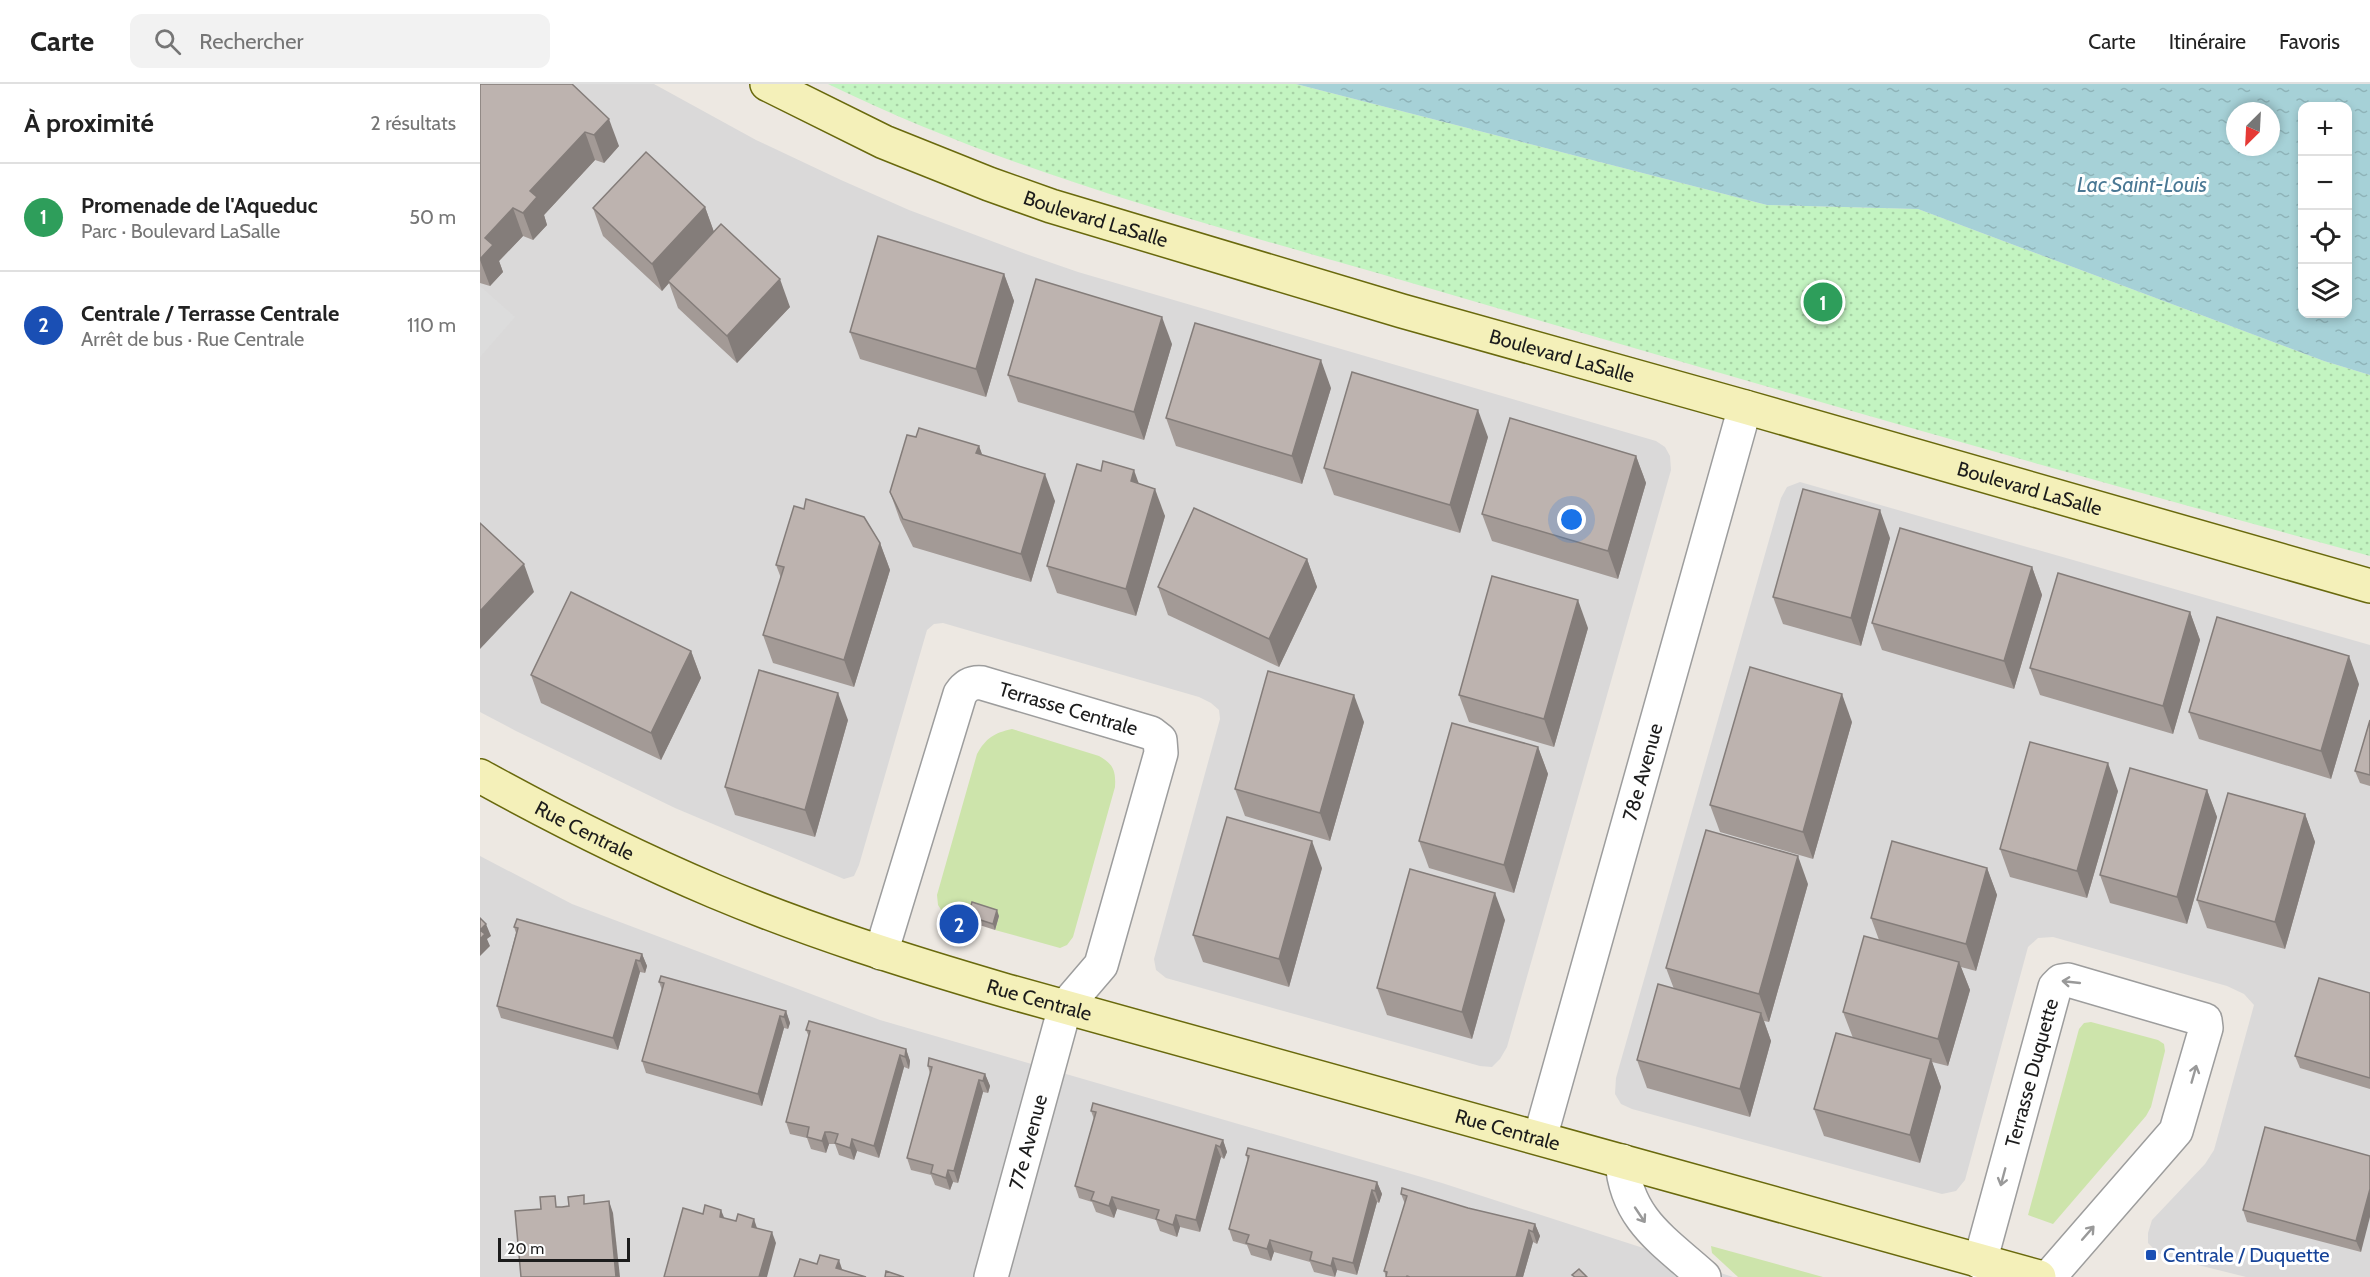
<!DOCTYPE html>
<html lang="fr">
<meta charset="utf-8">
<style>
:root{--surface:#fff;--page:#f2f2f2;--text:#222;--muted:#767676;--line:#e0e0e0;--accent:#2563eb}
body{margin:0;font-family:Cabin,sans-serif;background:var(--page);color:var(--text)}
.controls{position:absolute;right:18px;top:18px;display:grid;overflow:hidden;border-radius:12px;box-shadow:0 3px 9px #0003}
.controls button{width:54px;height:54px;display:grid;place-items:center;padding:0;border:0;border-bottom:2px solid var(--line);background:var(--surface);color:var(--text);font:30px sans-serif}
.compass{position:absolute;left:1746px;top:18px;width:54px;height:54px;border-radius:50%;background:var(--surface);box-shadow:0 3px 9px #0003;rotate:204deg}
.scale{position:absolute;left:18px;bottom:15px;width:132px;box-sizing:border-box;padding-left:6px;border:3px solid #1c1c1c;border-top:0;font-size:16px;line-height:21px;white-space:nowrap;color:#1c1c1c;-webkit-text-stroke:4px #fff;paint-order:stroke}
.you{position:absolute;left:1092px;top:436px;width:21px;height:21px;margin:-15px;border:4px solid #fff;border-radius:50%;background:#1a73e8;box-shadow:0 0 0 9px #1a73e833}
.badge{display:grid;place-items:center;width:39px;height:39px;border-radius:50%;background:var(--accent);color:#fff;font-size:20px;font-weight:700}
.pin{position:absolute;translate:-50% -50%;border:3px solid #fff;box-shadow:0 2px 6px #0006}
.list{margin:0;padding:0;list-style:none}
h2{display:flex;justify-content:space-between;align-items:center;height:78px;margin:0;padding:0 24px;font-size:26px}
h2 small{font-size:20px;font-weight:400;color:var(--muted)}
.list li{display:grid;grid-template-columns:39px 1fr auto;gap:18px;align-items:center;box-sizing:border-box;height:108px;padding:0 24px;border-top:2px solid var(--line)}
.list b{display:block;font-size:22px;white-space:nowrap}
.list p{margin:0;font-size:20px;white-space:nowrap;color:var(--muted)}
.list em{font-size:20px;font-style:normal;color:var(--muted)}
.icon{flex:none;width:33px;height:33px;fill:none;stroke:currentColor;stroke-width:2;stroke-linecap:round;stroke-linejoin:round}
.map{position:relative;flex:none;width:1890px;height:1193px;overflow:hidden}
header{display:flex;align-items:center;gap:36px;box-sizing:border-box;height:84px;padding:0 30px;background:var(--surface);border-bottom:2px solid var(--line)}
header strong{font-size:28px}
nav{display:flex;gap:33px;margin-inline-start:auto;font-size:21px}
.search{width:420px;height:54px;background:var(--page);display:flex;align-items:center;gap:15px;box-sizing:border-box;padding:0 21px;border-radius:12px;color:var(--muted);font-size:22px}
main{display:flex}
aside{flex:1;background:var(--surface)}
.map>svg:first-child{display:block}
.residential{fill:#dad9d9}
.grass{fill:#cde4ab}
.park{fill:url(#park-dots)}
.parking{fill:#dcdcdc}
.water{fill:url(#water-ripples);fill-rule:evenodd}
.lines{fill:none;stroke-linecap:round;stroke-linejoin:round}
.street-casing{stroke:#9d9d9d;stroke-width:36}
.secondary-casing{stroke:#69690d;stroke-width:36}
.street{stroke:#fff;stroke-width:33}
.secondary{stroke:#f4f0b9;stroke-width:33}
.wall{fill:#a39a96}
.shaded-wall{fill:#847d7a}
.building{fill:#bdb3af;stroke:#847d7a;stroke-width:1.5}
.oneway{stroke:#999}
.transit-dot{fill:#1a4fb4;stroke:#fff;stroke-width:2}
.labels{text-anchor:middle;stroke-width:6;stroke-linejoin:round;paint-order:stroke}
.street-label{font-size:20px;fill:#1c1c1c;stroke:#fff}
.transit-label{font-size:20px;fill:#164399;stroke:#fff;text-anchor:start}
.water-label{font-size:21px;font-style:italic;fill:#4a7894;stroke:#fff}
</style>
<header>
<strong>Carte</strong>
<div class="search"><svg class="icon" aria-label="search" viewBox="0 0 24 24"><circle cx="10" cy="10" r="6"/><path d="M15 15l6 6"/></svg>Rechercher</div>
<nav><a>Carte</a><a>Itinéraire</a><a>Favoris</a></nav>
</header>
<main>
<aside>
<h2>À proximité<small>2 résultats</small></h2>
<ul class="list">
<li><span class="badge" style="background:#2e9e5b">1</span><div><b>Promenade de l'Aqueduc</b><p>Parc · Boulevard LaSalle</p></div><em>50 m</em></li>
<li><span class="badge" style="background:#1a4fb4">2</span><div><b>Centrale / Terrasse Centrale</b><p>Arrêt de bus · Rue Centrale</p></div><em>110 m</em></li>
</ul>
</aside>
<div class="map">
<svg width="1890" height="1193" viewBox="0 0 1890 1193">
<defs>
<pattern id="park-dots" width="8" height="8" patternUnits="userSpaceOnUse" patternTransform="scale(1.5)"><rect width="8" height="8" fill="#c3f4c1"/><path d="M2 2h.1M6 6h.1" fill="none" stroke="#a7d1a5" stroke-width="1.8" stroke-linecap="round"/></pattern>
<pattern id="water-ripples" width="26" height="14" patternUnits="userSpaceOnUse" patternTransform="scale(1.5)"><rect width="26" height="14" fill="#a6d1d7"/><path d="M2 4q2-2 4 0t4 0M15 11q2-2 4 0t4 0" fill="none" stroke="#8eb3b8"/></pattern>
</defs>
<rect width="100%" height="100%" fill="#ede8e2"/>
<g class="residential">
<polygon points="0,0 174,0 276,56 361,96 429,126 546,170 598,188 1176,357 1185,363 1190,372 1191,386 1027,963 1020,975 1012,983 1000,982 686,894 676,886 674,875 740,635 739,626 731,619 719,613 463,539 454,540 447,546 379,781 374,792 364,795 195,724 36,647 0,628"/>
<polygon points="1320,398 1890,561 1890,1193 1766,1193 1694,1175 1678,1169 1668,1159 1668,1149 1672,1136 1725,1080 1734,1066 1774,921 1764,910 1747,902 1573,853 1558,854 1548,863 1485,1096 1476,1107 1462,1110 1152,1025 1141,1020 1135,1010 1136,994 1301,414 1307,403"/>
<polygon points="0,772 92,820 400,936 962,1099 1253,1193 0,1193"/>
</g>
<g class="grass">
<path d="M532,645L619,672C633,680 636,686 635,703L593,853L587,861L580,864L515,846L519,832L494,825L490,838L464,830L458,821L457,811L497,670C506,654 514,649 532,645Z"/>
<polygon points="1611,938 1678,956 1684,960 1685,967 1671,1023 1666,1032 1573,1140 1548,1131 1599,945 1604,939"/>
<polygon points="1231,1162 1343,1193 1258,1193 1232,1169"/>
</g>
<path class="park" d="M348,0H816L1287,121L1438,125L1844,277L1890,291V472C1582,388 1276,300 969,210C760,148 545,96 348,0Z"/>
<polygon class="parking" points="0,202 35,233 0,273"/>
<path class="water" d="M816,0H1890V291L1844,277L1438,125L1287,121ZM1822,22H1868V230H1822ZM1755,27H1791V63H1755Z"/>
<g class="lines">
<defs>
<g id="street">
<path id="s1" d="M401,869L480,610C486,601 492,598 502,599L671,649L680,656L681,669L621,881L585,923L511,1193"/>
<path id="s2" d="M1060,1054L1265,323"/>
<path d="M1142,1077C1146,1135 1184,1157 1224,1193"/>
<path id="s3" d="M1500,1178L1575,903L1581,897L1588,896L1725,936L1726,944L1696,1047L1569,1193"/>
</g>
<g id="secondary">
<path id="s4" d="M287,0L404,58L509,100L571,122L922,227L1265,323L1890,502"/>
<path id="s5" d="M0,692C76,734 154,773 234,807C329,847 428,878 527,907L1559,1193"/>
</g>
</defs>
<use href="#street" class="street-casing"/>
<use href="#secondary" class="secondary-casing"/>
<use href="#street" class="street"/>
<use href="#secondary" class="secondary"/>
</g>
<g class="wall">
<polygon points="0,0 139,62 124,79 115,76 64,131 67,141 53,156 43,152 19,177 23,188 10,202 0,199"/>
<polygon points="225,123 234,148 310,223 257,279 198,224 189,199 182,207 123,152 113,124"/>
<polygon points="524,190 534,217 506,313 380,275 370,248"/>
<polygon points="692,260 664,356 538,318 528,291"/>
<polygon points="851,304 822,400 696,362 686,334"/>
<polygon points="1008,353 980,449 854,411 844,384"/>
<polygon points="499,362 502,371 575,417 551,498 433,463 420,436 410,408"/>
<polygon points="1156,372 1166,399 1138,495 1012,457 1002,430"/>
<polygon points="659,400 685,432 656,532 577,509 567,482"/>
<polygon points="1410,454 1381,562 1303,540 1293,513"/>
<polygon points="400,459 410,486 374,603 293,579 283,551 301,494 296,481"/>
<polygon points="827,475 837,503 799,583 688,531 678,503"/>
<polygon points="1552,483 1562,511 1534,605 1402,566 1392,539"/>
<polygon points="1710,528 1720,556 1693,650 1560,611 1550,584"/>
<polygon points="1108,544 1074,663 989,638 979,611"/>
<polygon points="211,567 221,594 181,676 61,619 51,591"/>
<polygon points="1879,600 1851,695 1719,655 1709,628"/>
<polygon points="368,636 335,753 255,731 245,703"/>
<polygon points="1890,636 1890,702 1880,699 1875,687"/>
<polygon points="884,638 850,757 765,732 755,705"/>
<polygon points="1372,638 1333,775 1240,748 1230,721"/>
<polygon points="1058,663 1068,690 1034,809 949,784 939,757"/>
<polygon points="1727,706 1737,733 1707,840 1630,819 1620,791"/>
<polygon points="1638,707 1607,814 1530,793 1520,765"/>
<polygon points="1825,730 1835,758 1805,865 1727,844 1717,816"/>
<polygon points="842,784 809,903 723,878 713,851"/>
<polygon points="1507,784 1517,811 1496,887 1481,883 1490,906 1468,982 1452,978 1461,1003 1440,1079 1344,1052 1334,1025 1373,954 1363,928 1399,856 1391,834"/>
<polygon points="1328,800 1289,938 1284,937 1291,957 1270,1033 1167,1004 1157,976 1194,905 1186,884"/>
<polygon points="488,832 519,832 515,846 490,838"/>
<polygon points="1025,836 992,955 907,931 897,904"/>
<polygon points="34,843 162,870 167,882 165,889 160,888 138,966 21,934 17,922 36,849"/>
<polygon points="179,898 306,927 310,939 308,945 304,944 282,1022 166,989 162,977 182,906"/>
<polygon points="1890,909 1890,1005 1820,984 1815,972"/>
<polygon points="326,946 426,965 430,977 429,985 424,983 399,1074 377,1067 374,1076 359,1071 355,1060 349,1060 346,1069 331,1065 327,1054 310,1050 306,1038 329,953"/>
<polygon points="448,982 505,990 510,1002 508,1009 503,1008 478,1099 473,1098 470,1106 455,1101 451,1091 431,1086 427,1074 450,990"/>
<polygon points="611,1027 743,1056 747,1068 744,1075 741,1073 720,1148 700,1143 697,1153 680,1147 676,1136 637,1125 634,1134 616,1128 612,1118 599,1114 595,1102 614,1035"/>
<polygon points="766,1071 897,1098 902,1110 899,1119 897,1118 877,1191 857,1186 855,1193 834,1188 830,1178 794,1168 791,1177 771,1171 767,1161 753,1157 749,1145 768,1077"/>
<polygon points="1890,1072 1881,1168 1767,1138 1763,1126"/>
<polygon points="921,1110 988,1124 1055,1140 1060,1152 1057,1160 1053,1158 1043,1193 906,1193 904,1187 925,1120"/>
</g>
<g class="shaded-wall">
<polygon points="129,35 139,62 124,79 114,51"/>
<polygon points="105,48 115,76 64,131 67,141 53,156 43,129 50,107"/>
<polygon points="225,123 235,151 188,197 189,199 182,207 172,180"/>
<polygon points="33,124 43,152 19,177 23,188 10,202 0,176 5,154"/>
<polygon points="524,190 534,217 506,313 496,285"/>
<polygon points="300,195 310,223 257,279 247,252"/>
<polygon points="682,233 692,260 664,356 654,328"/>
<polygon points="841,276 851,304 822,400 812,372"/>
<polygon points="998,326 1008,353 980,449 970,421"/>
<polygon points="499,362 509,389 496,369"/>
<polygon points="1156,372 1166,399 1138,495 1128,467"/>
<polygon points="654,386 664,414 651,397"/>
<polygon points="565,390 575,417 551,498 541,470"/>
<polygon points="675,405 685,432 656,532 646,505"/>
<polygon points="1400,426 1410,454 1381,562 1371,534"/>
<polygon points="400,459 410,486 374,603 364,576"/>
<polygon points="827,475 837,503 799,583 789,555"/>
<polygon points="44,480 54,508 0,565 0,527"/>
<polygon points="1552,483 1562,511 1534,605 1524,577"/>
<polygon points="1098,516 1108,544 1074,663 1064,635"/>
<polygon points="1710,528 1720,556 1693,650 1683,622"/>
<polygon points="211,567 221,594 181,676 171,649"/>
<polygon points="1869,572 1879,600 1851,695 1841,667"/>
<polygon points="358,609 368,636 335,753 325,726"/>
<polygon points="1362,610 1372,638 1333,775 1323,748"/>
<polygon points="874,611 884,638 850,757 840,729"/>
<polygon points="1058,663 1068,690 1034,809 1024,781"/>
<polygon points="1628,679 1638,707 1607,814 1597,787"/>
<polygon points="1727,706 1737,733 1707,840 1697,813"/>
<polygon points="1825,730 1835,758 1805,865 1795,838"/>
<polygon points="832,757 842,784 809,903 799,875"/>
<polygon points="1318,772 1328,800 1289,938 1279,910"/>
<polygon points="1507,784 1517,811 1496,887 1486,860"/>
<polygon points="1015,809 1025,836 992,955 982,928"/>
<polygon points="517,826 519,832 515,846 513,840"/>
<polygon points="6,840 11,852 7,855 10,862 0,872 0,846"/>
<polygon points="162,870 167,882 165,889 160,877"/>
<polygon points="156,876 160,888 138,966 133,954"/>
<polygon points="1479,878 1490,906 1468,982 1458,955"/>
<polygon points="306,927 310,939 308,945 304,933"/>
<polygon points="1281,929 1291,957 1270,1033 1260,1005"/>
<polygon points="300,932 304,944 282,1022 278,1010"/>
<polygon points="426,965 430,977 429,985 425,973"/>
<polygon points="420,971 424,983 399,1074 394,1062"/>
<polygon points="1451,975 1461,1003 1440,1079 1430,1051"/>
<polygon points="505,990 510,1002 508,1009 503,997"/>
<polygon points="499,996 503,1008 478,1099 474,1087"/>
<polygon points="345,1048 349,1060 346,1069 342,1057"/>
<polygon points="372,1055 377,1067 374,1076 370,1064"/>
<polygon points="743,1056 747,1068 744,1075 740,1063"/>
<polygon points="736,1061 741,1073 720,1148 716,1136"/>
<polygon points="468,1086 473,1098 470,1106 466,1094"/>
<polygon points="897,1098 902,1110 899,1119 895,1107"/>
<polygon points="1890,1105 1890,1133 1881,1168 1876,1157"/>
<polygon points="892,1106 897,1118 877,1191 873,1179"/>
<polygon points="632,1113 637,1125 634,1134 629,1122"/>
<polygon points="129,1117 133,1129 140,1193 136,1193"/>
<polygon points="241,1126 246,1138 240,1133"/>
<polygon points="696,1131 700,1143 697,1153 693,1141"/>
<polygon points="274,1135 278,1147 272,1143"/>
<polygon points="1055,1140 1060,1152 1057,1160 1053,1148"/>
<polygon points="1049,1146 1053,1158 1043,1193 1036,1193"/>
<polygon points="292,1148 296,1159 287,1193 279,1193"/>
<polygon points="790,1156 794,1168 791,1177 787,1165"/>
<polygon points="853,1174 857,1186 855,1193 851,1182"/>
<polygon points="359,1176 363,1188 356,1184"/>
</g>
<g class="building">
<polygon points="0,0 92,0 129,35 114,51 105,48 50,107 57,113 43,129 33,124 5,154 13,161 0,175"/>
<polygon points="166,68 225,123 172,180 113,124"/>
<polygon points="241,140 300,195 247,252 188,197"/>
<polygon points="398,152 524,190 496,285 370,248"/>
<polygon points="556,195 682,233 654,328 528,291"/>
<polygon points="715,239 841,276 812,372 686,334"/>
<polygon points="872,288 998,326 970,421 844,384"/>
<polygon points="1030,334 1156,372 1128,467 1002,430"/>
<polygon points="439,344 499,362 496,369 565,390 541,470 423,435 410,408 427,351 436,353"/>
<polygon points="623,377 654,386 651,397 675,405 646,505 567,482 597,380 621,387"/>
<polygon points="1323,405 1400,426 1371,534 1293,513"/>
<polygon points="326,415 384,433 400,459 364,576 283,551 304,483 296,481 314,422 324,425"/>
<polygon points="714,424 827,475 789,555 678,503"/>
<polygon points="0,439 44,480 0,527"/>
<polygon points="1420,444 1552,483 1524,577 1392,539"/>
<polygon points="1578,489 1710,528 1683,622 1550,584"/>
<polygon points="1012,492 1098,516 1064,635 979,611"/>
<polygon points="91,508 211,567 171,649 51,591"/>
<polygon points="1737,533 1869,572 1841,667 1709,628"/>
<polygon points="1270,583 1362,610 1323,748 1230,721"/>
<polygon points="279,586 358,609 325,726 245,703"/>
<polygon points="788,587 874,611 840,729 755,705"/>
<polygon points="1890,636 1890,691 1875,687"/>
<polygon points="972,639 1058,663 1024,781 939,757"/>
<polygon points="1550,658 1628,679 1597,787 1520,765"/>
<polygon points="1650,684 1727,706 1697,813 1620,791"/>
<polygon points="1748,709 1825,730 1795,838 1717,816"/>
<polygon points="747,733 832,757 799,875 713,851"/>
<polygon points="1226,746 1318,772 1279,910 1186,884"/>
<polygon points="1412,757 1507,784 1486,860 1391,834"/>
<polygon points="930,785 1015,809 982,928 897,904"/>
<polygon points="492,818 517,826 513,840 488,832"/>
<polygon points="0,834 6,840 0,846 5,850 0,855"/>
<polygon points="37,835 162,870 160,877 156,876 133,954 17,922 38,844 34,843"/>
<polygon points="1384,852 1479,878 1458,955 1363,928"/>
<polygon points="181,892 306,927 304,933 300,932 278,1010 162,977 184,899 179,898"/>
<polygon points="1839,894 1890,909 1890,994 1815,972"/>
<polygon points="1178,900 1281,929 1260,1005 1157,976"/>
<polygon points="329,937 426,965 425,973 420,971 394,1062 372,1055 370,1064 355,1059 358,1050 350,1048 345,1048 342,1057 327,1053 329,1043 306,1038 330,947 326,946"/>
<polygon points="1356,949 1451,975 1430,1051 1334,1025"/>
<polygon points="449,974 505,990 503,997 499,996 474,1087 468,1086 466,1094 451,1089 453,1081 427,1074 452,983 448,982"/>
<polygon points="613,1019 743,1056 740,1063 736,1061 716,1136 696,1131 693,1141 676,1135 679,1126 632,1113 629,1122 611,1116 614,1108 595,1102 616,1028 611,1027"/>
<polygon points="1785,1043 1890,1072 1890,1105 1876,1157 1763,1126"/>
<polygon points="768,1064 897,1098 895,1107 892,1106 873,1179 853,1174 851,1182 830,1176 832,1168 790,1156 787,1165 766,1159 769,1151 749,1145 769,1072 766,1071"/>
<polygon points="922,1104 988,1124 1055,1140 1053,1148 1049,1146 1036,1193 930,1193 927,1192 926,1193 906,1193 907,1188 904,1187 927,1112 921,1110"/>
<polygon points="104,1111 104,1120 129,1117 136,1193 41,1193 35,1127 61,1125 60,1113 75,1112 76,1123 82,1123 89,1122 88,1113"/>
<polygon points="225,1121 241,1126 240,1133 256,1137 258,1130 274,1135 272,1143 292,1148 279,1193 184,1193 203,1124 223,1130"/>
<polygon points="340,1171 359,1176 356,1184 386,1193 314,1193 320,1175 337,1180"/>
<polygon points="1099,1185 1107,1193 1095,1193 1092,1191"/>
<polygon points="406,1187 424,1193 405,1193"/>
</g>
<defs><path id="oneway-shaft" d="M-6 0H5M1.5-3L5.5 0L1.5 3" fill="none" stroke-width="1.6" stroke-linecap="round" stroke-linejoin="round" transform="scale(1.5)"/></defs>
<g class="oneway">
<use href="#oneway-shaft" transform="translate(1591 898) rotate(-174)"/>
<use href="#oneway-shaft" transform="translate(1714 990) rotate(-74)"/>
<use href="#oneway-shaft" transform="translate(1523 1093) rotate(105)"/>
<use href="#oneway-shaft" transform="translate(1160 1131) rotate(56)"/>
<use href="#oneway-shaft" transform="translate(1608 1149) rotate(-49)"/>
</g>
<rect class="transit-dot" x="1665" y="1165" width="12" height="12" rx="3"/>
<g class="labels">
<g class="street-label">
<text dy="7" stroke="none"><textPath href="#s4" startOffset="356">Boulevard LaSalle</textPath></text>
<text dy="7" stroke="none"><textPath href="#s4" startOffset="842">Boulevard LaSalle</textPath></text>
<text dy="7" stroke="none"><textPath href="#s4" startOffset="1328">Boulevard LaSalle</textPath></text>
<text dy="7" stroke="none"><textPath href="#s1" startOffset="387">Terrasse Centrale</textPath></text>
<text dy="7" stroke="none"><textPath href="#s2" startOffset="380">78e Avenue</textPath></text>
<text dy="7" stroke="none"><textPath href="#s5" startOffset="118">Rue Centrale</textPath></text>
<text dy="7" stroke="none"><textPath href="#s5" startOffset="604">Rue Centrale</textPath></text>
<text dy="7" stroke="none"><textPath href="#s3" startOffset="196">Terrasse Duquette</textPath></text>
<text dy="7" stroke="none"><textPath href="#s5" startOffset="1090">Rue Centrale</textPath></text>
<text transform="translate(548 1058) rotate(-75)" y="7">77e Avenue</text>
</g>
<g class="transit-label">
<text x="1683" y="1178">Centrale / Duquette</text>
</g>
<g class="water-label">
<text x="1662" y="108">Lac Saint-Louis</text>
</g>
</g>
</svg>
<div class="controls">
<button>+</button>
<button>−</button>
<button><svg class="icon" aria-label="locate" viewBox="0 0 24 24"><circle cx="12" cy="12" r="6"/><path d="M12 2v4M12 18v4M2 12h4M18 12h4"/></svg></button>
<button><svg class="icon" aria-label="layers" viewBox="0 0 24 24"><path d="M12 4l9 5-9 5-9-5zM3 14l9 5 9-5"/></svg></button>
</div>
<svg class="compass" viewBox="-18 -18 36 36"><path d="M0-13l5 13h-10z" fill="#e53935"/><path d="M0 13l5-13h-10z" fill="#767676"/></svg>
<div class="scale">20 m</div>
<div class="you"></div>
<div class="pin badge" style="left:1343px;top:218px;background:#2e9e5b">1</div>
<div class="pin badge" style="left:479px;top:840px;background:#1a4fb4">2</div>
</div>
</main>
